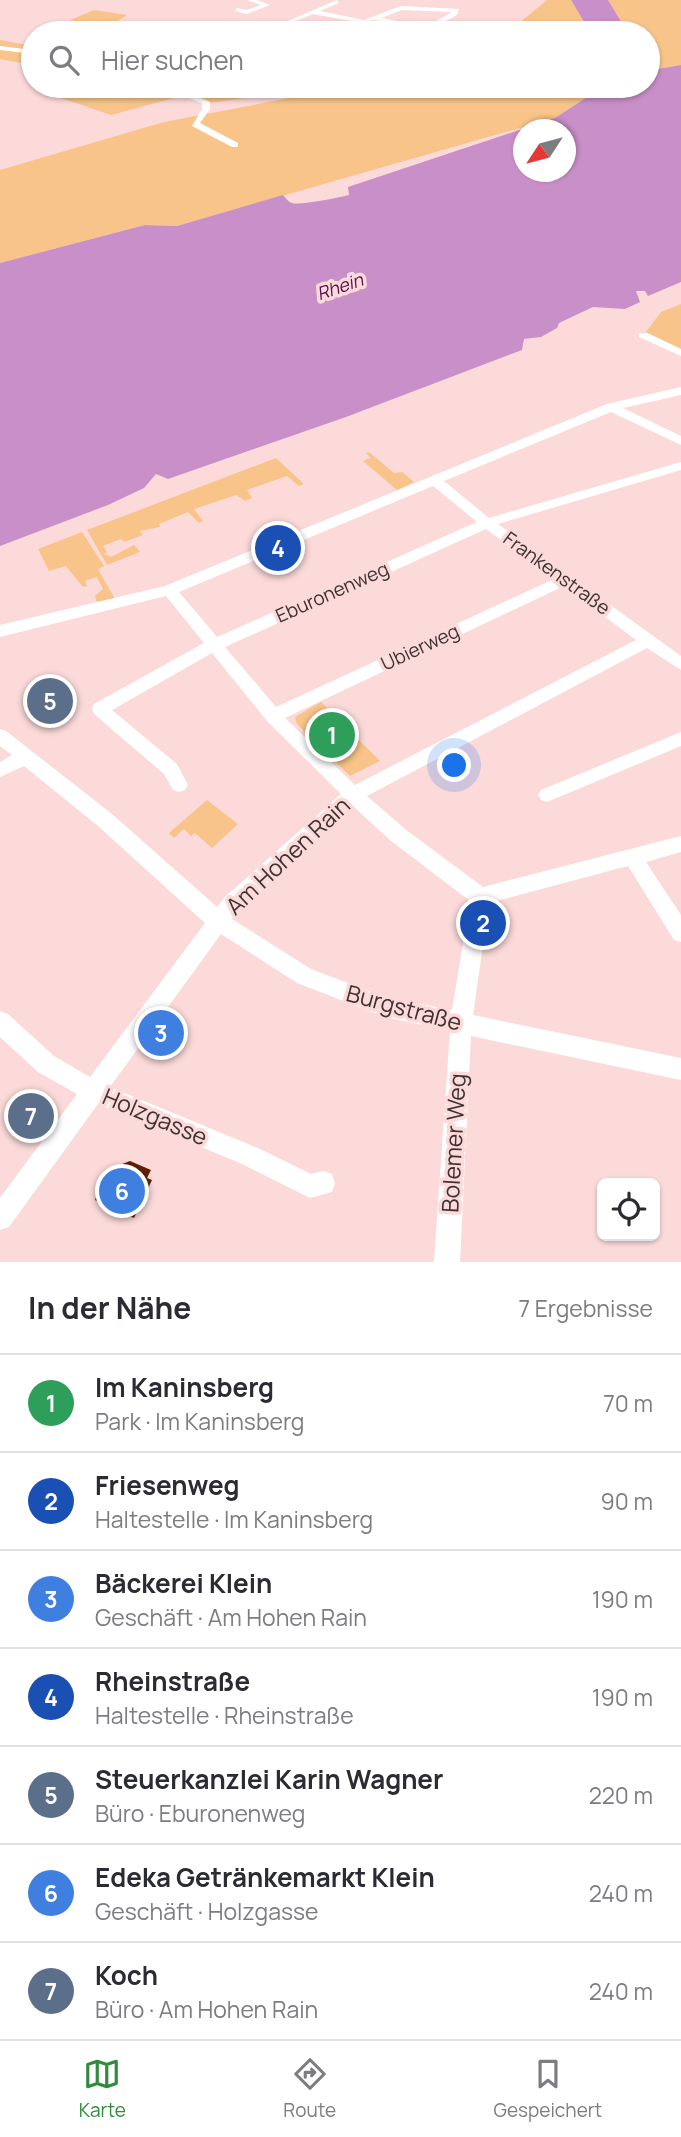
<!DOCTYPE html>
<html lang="de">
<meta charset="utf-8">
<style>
:root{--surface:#fff;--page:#f7f7f7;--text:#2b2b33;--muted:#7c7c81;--line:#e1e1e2;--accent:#318b3c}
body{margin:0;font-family:Manrope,sans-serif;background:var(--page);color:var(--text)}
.controls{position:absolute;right:21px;bottom:21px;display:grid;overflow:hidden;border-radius:10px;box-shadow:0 2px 5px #0004}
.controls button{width:63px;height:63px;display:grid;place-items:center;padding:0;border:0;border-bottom:2px solid var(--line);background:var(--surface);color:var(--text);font:35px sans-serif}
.compass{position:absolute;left:513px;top:119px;width:63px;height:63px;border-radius:50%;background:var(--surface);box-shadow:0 2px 5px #0004;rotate:234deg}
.you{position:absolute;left:455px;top:766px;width:24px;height:24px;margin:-18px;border:5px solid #fff;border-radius:50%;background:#1a73e8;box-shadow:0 0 0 10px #1a73e833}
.badge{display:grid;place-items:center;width:46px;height:46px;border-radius:50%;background:var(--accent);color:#fff;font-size:23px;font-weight:700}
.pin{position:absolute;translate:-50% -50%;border:4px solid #fff;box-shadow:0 2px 7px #0006}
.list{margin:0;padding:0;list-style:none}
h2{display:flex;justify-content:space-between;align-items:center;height:91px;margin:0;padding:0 28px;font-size:30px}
h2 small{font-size:23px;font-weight:400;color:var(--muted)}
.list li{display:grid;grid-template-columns:46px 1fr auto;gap:21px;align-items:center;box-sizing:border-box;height:98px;padding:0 28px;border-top:2px solid var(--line)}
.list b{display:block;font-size:26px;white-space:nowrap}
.list p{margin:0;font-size:23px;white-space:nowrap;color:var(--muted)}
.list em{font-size:23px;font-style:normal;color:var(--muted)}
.icon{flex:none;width:38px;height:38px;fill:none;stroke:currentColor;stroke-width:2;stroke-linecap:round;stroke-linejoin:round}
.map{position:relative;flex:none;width:681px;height:1262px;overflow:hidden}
.search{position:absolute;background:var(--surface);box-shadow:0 2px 5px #0004;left:21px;right:21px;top:21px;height:77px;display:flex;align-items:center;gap:18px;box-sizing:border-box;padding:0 24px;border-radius:38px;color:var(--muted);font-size:26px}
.sheet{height:777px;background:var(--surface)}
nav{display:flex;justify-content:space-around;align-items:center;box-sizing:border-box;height:98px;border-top:2px solid var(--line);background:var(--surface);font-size:19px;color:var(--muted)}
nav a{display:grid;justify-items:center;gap:4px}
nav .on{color:var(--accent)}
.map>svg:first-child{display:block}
.green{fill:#f9c489}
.water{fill:#c98fc8;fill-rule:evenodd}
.building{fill:#632100}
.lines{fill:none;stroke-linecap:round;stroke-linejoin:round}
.minor{fill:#fff;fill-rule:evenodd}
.labels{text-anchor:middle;stroke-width:7;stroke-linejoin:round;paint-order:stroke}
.far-water-label{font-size:18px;font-style:italic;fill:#550d56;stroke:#fcdada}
.street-label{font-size:19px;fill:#3e3131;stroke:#fcdada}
.near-street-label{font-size:23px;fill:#3e3131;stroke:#fcdada}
</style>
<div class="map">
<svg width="681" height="1262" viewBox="0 0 681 1262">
<rect width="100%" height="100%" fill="#fcdada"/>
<g class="green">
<polygon points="547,0 571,0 592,33 507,33"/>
<polygon points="608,0 681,0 681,65 652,70 648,64 648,33 628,33"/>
<polygon points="94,10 127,15 109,27 70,20"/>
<polygon points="0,40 33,46 33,65 0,59"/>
<polygon points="47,86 234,86 206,94 241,86 324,86 210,103 189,94 111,115 35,89"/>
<polygon points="352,86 604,86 555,118 177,226 145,225 0,263 0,170 164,122"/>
<polygon points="681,304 681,349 646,332 661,312"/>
<polygon points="369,452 394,473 402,472 414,482 397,490 363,461 371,458 366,453"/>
<polygon points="276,458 304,484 299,486 287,476 247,490 252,498 245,501 236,495 194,509 203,521 199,523 188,512 159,524 160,527 140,531 143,535 124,542 121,539 103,546 107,552 104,554 111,557 134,545 140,552 107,565 87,530"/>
<polygon points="82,532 104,566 98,569 115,599 97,602 95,596 103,589 97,577 85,581 87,586 83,587 66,566 49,571 38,549"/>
<polygon points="321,702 380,761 350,776 297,724 295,717"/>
<polygon points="207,800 238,824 212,848 195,833 191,836 184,829 174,838 169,833"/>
</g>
<g class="water">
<polygon points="571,0 608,0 628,33 591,33"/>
<path d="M648,64L652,70L681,65V282L648,296L645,291H636L640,302L625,309L593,307L559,323L557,328L541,337L524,339L522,350L346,417L168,479L156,474L144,488L108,505L0,546V263L145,225L177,226L283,195C286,198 288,202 292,203C297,206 342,197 349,195L348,187L555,118L604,86H648ZM524,130H566V172H524Z"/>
</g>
<polygon class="building" points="130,1161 151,1170 147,1178 152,1180 134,1218 95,1200 107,1170"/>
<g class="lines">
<g class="minor">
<polygon points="247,0 257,0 270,5 247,14 235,11 237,8 247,10 261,5"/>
<path d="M337,0L339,3L320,11L364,20L401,6L459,9L457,15L431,29L414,33L421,29L374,20L356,27L382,33L349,30L332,33L357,22L313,14L281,27L276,26ZM402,10L452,12L427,26L381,18Z"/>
<polygon points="0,46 33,50 33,54 0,50"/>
<polygon points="155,86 165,86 189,94 192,91 204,92 242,86 204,96 194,95 210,102 210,109 200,123 238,143 238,147 232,147 192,126 202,109 202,103"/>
<polygon points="639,333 647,333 681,349 681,356 639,337"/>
<path d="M681,387V395L623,408L681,436V445L611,412L444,481L489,518L681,462V470L498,524L681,656V670L647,648L367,796L405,829L483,887L681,836V852L646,862L681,915V942L674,940L628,866L489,903L473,1015L681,1058V1080L471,1036L460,1262H434L450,1031L385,1017L297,983L221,934L110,1087L258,1148L311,1174L323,1171L332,1174L335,1183L332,1192L310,1198L242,1164L98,1104L9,1227L0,1230V1198L77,1094L38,1072L0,1037V1011L8,1014L54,1056L90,1077L205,923L98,826L24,766L0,777V762L12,755L0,746V729L6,731L112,814L217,907L225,897L341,794L267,721L212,653L112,710L177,764L188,785L185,790L179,792L173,790L164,774L94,714L92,709L94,704L204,643L166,596L0,637V625L165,586L607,404ZM433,486L477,522L217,637L179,592ZM486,529L554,579L276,707L225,647ZM564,586L636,640L355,785L285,718ZM353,806L391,841L470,901L452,1010L385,997L311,969L232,919L239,909Z"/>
<polygon points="681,732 681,746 547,802 541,800 538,795 541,790"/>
</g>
</g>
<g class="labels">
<g class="far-water-label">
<text transform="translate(340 287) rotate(-19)" y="6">Rhein</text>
</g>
<g class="street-label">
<text transform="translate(557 573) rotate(36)" y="7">Frankenstraße</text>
<text transform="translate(332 592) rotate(-24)" y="7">Eburonenweg</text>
<text transform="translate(420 647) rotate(-25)" y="7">Ubierweg</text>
</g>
<g class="near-street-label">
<text transform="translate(288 856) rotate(-43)" y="8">Am Hohen Rain</text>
<text transform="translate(404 1008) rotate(15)" y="8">Burgstraße</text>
<text transform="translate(155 1117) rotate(23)" y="8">Holzgasse</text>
<text transform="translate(454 1143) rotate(-87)" y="8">Bolemer Weg</text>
</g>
</g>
</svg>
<div class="controls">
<button><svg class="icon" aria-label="locate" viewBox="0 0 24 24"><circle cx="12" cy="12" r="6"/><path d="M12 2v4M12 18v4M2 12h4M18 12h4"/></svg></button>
</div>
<svg class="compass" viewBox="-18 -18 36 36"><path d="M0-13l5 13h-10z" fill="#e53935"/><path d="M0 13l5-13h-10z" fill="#7c7c81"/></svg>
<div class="you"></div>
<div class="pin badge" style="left:332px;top:735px;background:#2e9e5b">1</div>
<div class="pin badge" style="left:483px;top:923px;background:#1a4fb4">2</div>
<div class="pin badge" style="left:161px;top:1033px;background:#3f7fe0">3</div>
<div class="pin badge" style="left:278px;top:548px;background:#1a4fb4">4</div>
<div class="pin badge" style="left:50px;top:701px;background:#5c6f8a">5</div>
<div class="pin badge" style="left:122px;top:1191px;background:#3f7fe0">6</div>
<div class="pin badge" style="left:31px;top:1116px;background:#5c6f8a">7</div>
<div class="search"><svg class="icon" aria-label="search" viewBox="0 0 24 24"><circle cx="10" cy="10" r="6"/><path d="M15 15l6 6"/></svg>Hier suchen</div>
</div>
<section class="sheet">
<h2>In der Nähe<small>7 Ergebnisse</small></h2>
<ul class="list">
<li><span class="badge" style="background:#2e9e5b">1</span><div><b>Im Kaninsberg</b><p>Park · Im Kaninsberg</p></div><em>70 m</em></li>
<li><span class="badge" style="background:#1a4fb4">2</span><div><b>Friesenweg</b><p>Haltestelle · Im Kaninsberg</p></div><em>90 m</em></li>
<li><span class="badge" style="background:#3f7fe0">3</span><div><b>Bäckerei Klein</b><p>Geschäft · Am Hohen Rain</p></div><em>190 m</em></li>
<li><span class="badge" style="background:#1a4fb4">4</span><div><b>Rheinstraße</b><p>Haltestelle · Rheinstraße</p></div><em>190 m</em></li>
<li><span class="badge" style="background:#5c6f8a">5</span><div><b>Steuerkanzlei Karin Wagner</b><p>Büro · Eburonenweg</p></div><em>220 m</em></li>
<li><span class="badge" style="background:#3f7fe0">6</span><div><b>Edeka Getränkemarkt Klein</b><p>Geschäft · Holzgasse</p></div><em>240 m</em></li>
<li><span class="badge" style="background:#5c6f8a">7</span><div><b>Koch</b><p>Büro · Am Hohen Rain</p></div><em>240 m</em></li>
</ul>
</section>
<nav>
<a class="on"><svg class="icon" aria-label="map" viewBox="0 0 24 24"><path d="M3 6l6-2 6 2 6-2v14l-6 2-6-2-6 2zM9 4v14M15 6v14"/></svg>Karte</a>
<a><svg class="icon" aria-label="directions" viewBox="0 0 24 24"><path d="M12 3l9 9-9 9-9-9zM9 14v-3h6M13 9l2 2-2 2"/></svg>Route</a>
<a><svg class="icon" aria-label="saved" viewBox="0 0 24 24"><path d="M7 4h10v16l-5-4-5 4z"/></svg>Gespeichert</a>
</nav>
